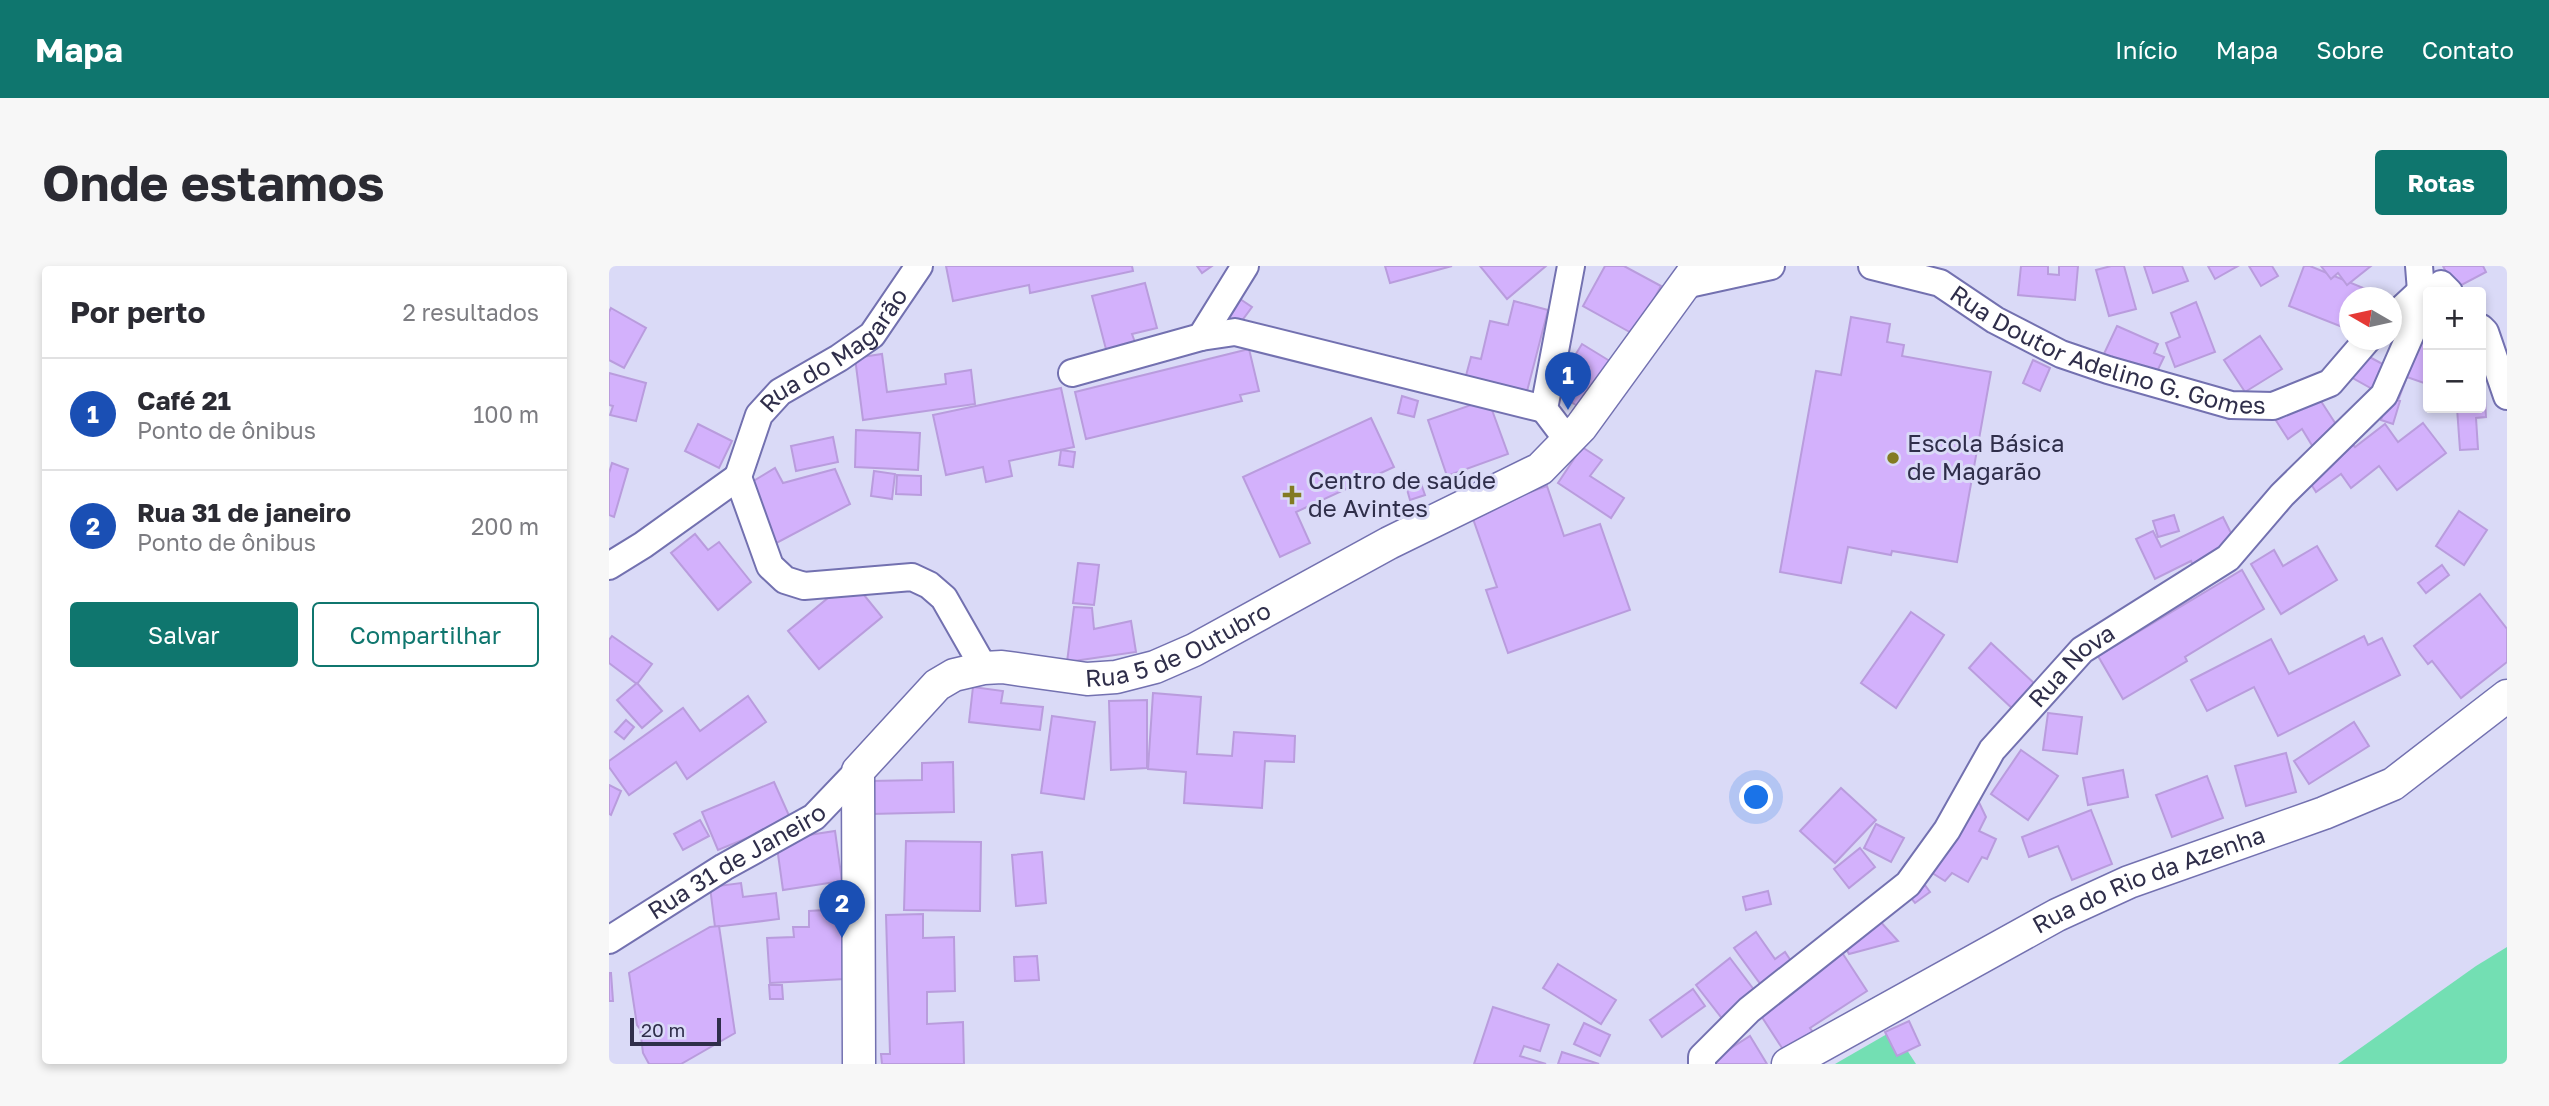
<!DOCTYPE html>
<html lang="pt">
<meta charset="utf-8">
<style>
:root{--surface:#fff;--page:#f7f7f7;--text:#2b2b33;--muted:#7c7c81;--line:#e1e1e2;--accent:#0f766e}
body{margin:0;font-family:"Golos Text",sans-serif;background:var(--page);color:var(--text)}
.controls{position:absolute;right:21px;top:21px;display:grid;overflow:hidden;border-radius:7px;box-shadow:0 4px 10px #0003}
.controls button{width:63px;height:63px;display:grid;place-items:center;padding:0;border:0;border-bottom:2px solid var(--line);background:var(--surface);color:var(--text);font:35px sans-serif}
.compass{position:absolute;left:1730px;top:21px;width:63px;height:63px;border-radius:50%;background:var(--surface);box-shadow:0 4px 10px #0003;rotate:279deg}
.scale{position:absolute;left:21px;bottom:18px;width:91px;box-sizing:border-box;padding-left:7px;border:4px solid #2f2e4a;border-top:0;font-size:19px;line-height:24px;white-space:nowrap;color:#2f2e4a;-webkit-text-stroke:5px #dadaf7;paint-order:stroke}
.you{position:absolute;left:1148px;top:532px;width:24px;height:24px;margin:-18px;border:5px solid #fff;border-radius:50%;background:#1a73e8;box-shadow:0 0 0 10px #1a73e833}
.badge{display:grid;place-items:center;width:46px;height:46px;border-radius:50%;background:var(--accent);color:#fff;font-size:23px;font-weight:700}
.pin{position:absolute;translate:-50% -58px;filter:drop-shadow(0 2px 4px #0008)}
.pin::after{content:'';position:absolute;top:37px;width:24px;height:21px;background:inherit;clip-path:polygon(0 0,100% 0,50% 100%)}
.list{margin:0;padding:0;list-style:none}
h2{display:flex;justify-content:space-between;align-items:center;height:91px;margin:0;padding:0 28px;font-size:30px}
h2 small{font-size:23px;font-weight:400;color:var(--muted)}
.list li{display:grid;grid-template-columns:46px 1fr auto;gap:21px;align-items:center;box-sizing:border-box;height:112px;padding:0 28px;border-top:2px solid var(--line)}
.list b{display:block;font-size:26px;white-space:nowrap}
.list p{margin:0;font-size:23px;white-space:nowrap;color:var(--muted)}
.list em{font-size:23px;font-style:normal;color:var(--muted)}
.actions{display:flex;gap:14px;padding:21px 28px}
.actions a{flex:1;padding:16px 0;border:2px solid var(--accent);border-radius:7px;text-align:center;font-size:24px;color:var(--accent)}
.actions .main{background:var(--accent);color:#fff}
.map{position:relative;flex:none;width:1898px;height:798px;overflow:hidden;border-radius:7px}
header{display:flex;align-items:center;gap:42px;box-sizing:border-box;height:98px;padding:0 35px;background:var(--accent);color:#fff}
header strong{font-size:33px}
nav{display:flex;gap:38px;margin-inline-start:auto;font-size:24px}
.intro{display:flex;align-items:center;justify-content:space-between;box-sizing:border-box;height:168px;padding:0 42px}
h1{margin:0;font-size:49px}
.button{padding:18px 32px;border-radius:7px;background:var(--accent);color:#fff;font-size:24px;font-weight:700}
main{display:flex;gap:42px;padding:0 42px}
aside{flex:1;background:var(--surface);border-radius:7px;box-shadow:0 4px 10px #0003}
.map>svg:first-child{display:block}
.green{fill:#73dfb3}
.building{fill:#d3b1fc;stroke:#b99cdd;stroke-width:2}
.lines{fill:none;stroke-linecap:round;stroke-linejoin:round}
.minor-casing{stroke:#7371b0;stroke-width:30}
.tertiary-casing{stroke:#7371b0;stroke-width:35}
.minor{stroke:#fff;stroke-width:26}
.tertiary{stroke:#fff;stroke-width:32}
.poi-dot{fill:#827b22;stroke:#dadaf7;stroke-width:2.5}
.labels{text-anchor:middle;stroke-width:6;stroke-linejoin:round;paint-order:stroke}
.street-label{font-size:24px;fill:#2f2e4a;stroke:#dadaf7}
.poi-label{font-size:24px;fill:#2f2e4a;stroke:#dadaf7;text-anchor:start}
</style>
<header>
<strong>Mapa</strong>
<nav><a>Início</a><a>Mapa</a><a>Sobre</a><a>Contato</a></nav>
</header>
<div class="intro"><h1>Onde estamos</h1><a class="button">Rotas</a></div>
<main>
<aside>
<h2>Por perto<small>2 resultados</small></h2>
<ul class="list">
<li><span class="badge" style="background:#1a4fb4">1</span><div><b>Café 21</b><p>Ponto de ônibus</p></div><em>100 m</em></li>
<li><span class="badge" style="background:#1a4fb4">2</span><div><b>Rua 31 de janeiro</b><p>Ponto de ônibus</p></div><em>200 m</em></li>
</ul>
<div class="actions"><a class="main">Salvar</a><a>Compartilhar</a></div>
</aside>
<div class="map">
<svg width="1898" height="798" viewBox="0 0 1898 798">
<rect width="100%" height="100%" fill="#dadaf7"/>
<g class="green">
<polygon points="1898,681 1898,798 1729,798 1867,700"/>
<polygon points="1285,764 1307,798 1226,798"/>
</g>
<g class="building">
<polygon points="337,0 523,0 524,5 421,27 420,19 344,35"/>
<polygon points="588,0 603,0 593,7"/>
<polygon points="776,0 843,0 781,17"/>
<polygon points="871,0 937,0 898,33"/>
<polygon points="996,0 1015,0 1052,20 1026,69 974,40"/>
<polygon points="1412,0 1439,0 1439,8 1450,9 1450,0 1469,0 1466,34 1409,29"/>
<polygon points="1502,0 1515,0 1527,43 1500,50 1487,4"/>
<polygon points="1535,0 1573,0 1579,15 1544,27"/>
<polygon points="1599,0 1629,0 1606,13"/>
<polygon points="1640,0 1663,0 1669,10 1652,20"/>
<polygon points="1695,0 1701,0 1769,28 1768,32 1741,32 1741,64 1680,40"/>
<polygon points="1712,0 1762,0 1738,19 1729,7 1722,13"/>
<polygon points="1834,0 1874,0 1877,6 1845,23"/>
<polygon points="536,17 548,62 523,68 527,79 498,87 483,30"/>
<polygon points="622,27 643,41 626,64 606,50"/>
<polygon points="905,35 939,44 916,133 855,117 862,91 872,93 881,55 899,59"/>
<polygon points="1587,36 1606,86 1566,101 1557,77 1571,71 1562,47"/>
<polygon points="2,42 37,62 15,102 0,94 0,46"/>
<polygon points="1819,48 1819,105 1815,117 1798,111 1790,132 1783,129"/>
<polygon points="1242,51 1281,58 1278,76 1295,79 1293,90 1382,106 1348,296 1283,285 1282,289 1239,281 1232,317 1171,306 1207,105 1232,109"/>
<polygon points="1508,60 1549,78 1545,87 1555,91 1544,114 1493,92"/>
<polygon points="1651,70 1673,103 1636,126 1615,94"/>
<polygon points="973,78 1004,97 975,144 944,125"/>
<polygon points="640,83 650,125 631,129 633,135 477,173 466,126"/>
<polygon points="273,88 278,126 337,118 336,108 362,104 366,138 254,154 246,92"/>
<polygon points="1755,88 1779,101 1765,124 1742,111"/>
<polygon points="1424,94 1441,102 1431,125 1414,117"/>
<polygon points="1872,94 1874,94 1877,151 1867,152 1869,183 1851,184 1848,142 1872,142"/>
<polygon points="0,107 37,117 27,155 1,149 4,140 0,139"/>
<polygon points="452,122 465,181 400,195 403,210 377,216 374,201 337,209 324,149"/>
<polygon points="1706,126 1730,163 1704,181 1693,163 1679,173 1666,153"/>
<polygon points="793,130 809,135 805,151 789,147"/>
<polygon points="1779,131 1791,135 1784,158 1772,154"/>
<polygon points="879,133 899,188 838,210 819,154"/>
<polygon points="762,152 785,201 687,246 701,277 671,291 634,211"/>
<polygon points="1814,157 1837,187 1788,224 1770,200 1742,222 1732,208 1707,226 1700,215 1741,175 1746,181 1776,158 1789,176"/>
<polygon points="89,158 123,175 110,202 76,185"/>
<polygon points="247,164 311,167 309,204 246,201"/>
<polygon points="224,171 229,196 187,205 182,180"/>
<polygon points="973,181 993,194 981,210 1015,232 1002,252 949,217"/>
<polygon points="452,184 466,186 464,201 450,199"/>
<polygon points="3,197 19,203 5,251 0,249 0,207"/>
<polygon points="166,202 174,217 226,203 241,238 156,283 133,222"/>
<polygon points="265,205 286,208 283,233 262,230"/>
<polygon points="288,209 312,210 312,229 287,228"/>
<polygon points="809,209 816,229 801,234 795,213"/>
<polygon points="938,220 955,270 991,258 1021,344 899,387 877,324 888,321 862,247"/>
<polygon points="1850,245 1878,264 1855,299 1827,280"/>
<polygon points="1565,249 1570,265 1549,271 1544,255"/>
<polygon points="1614,251 1628,279 1584,300 1582,295 1546,313 1527,273 1544,265 1552,281"/>
<polygon points="86,268 99,284 110,276 142,316 109,344 62,287"/>
<polygon points="1708,280 1728,314 1672,348 1642,298 1665,284 1674,300"/>
<polygon points="469,297 490,299 485,339 464,337"/>
<polygon points="1833,299 1840,309 1817,327 1809,317"/>
<polygon points="1633,304 1655,343 1576,391 1578,395 1514,433 1489,390"/>
<polygon points="242,313 273,351 210,403 179,365"/>
<polygon points="1871,328 1898,363 1898,396 1852,432 1823,395 1819,398 1805,380"/>
<polygon points="465,341 483,342 485,363 522,355 527,386 458,396"/>
<polygon points="1302,346 1335,369 1287,442 1252,417"/>
<polygon points="3,370 43,398 28,418 0,397 0,374"/>
<polygon points="1755,370 1759,379 1773,372 1791,409 1669,470 1645,421 1598,445 1582,414 1662,373 1680,408"/>
<polygon points="1382,377 1428,420 1406,445 1360,402"/>
<polygon points="28,417 53,445 33,462 8,434"/>
<polygon points="364,421 394,425 392,437 434,441 431,464 360,456"/>
<polygon points="544,427 592,431 588,488 623,490 625,466 686,470 685,496 656,495 653,542 575,537 577,506 539,503"/>
<polygon points="139,430 157,456 78,513 67,496 20,529 0,501 0,495 74,442 91,465"/>
<polygon points="538,434 538,502 502,504 500,435"/>
<polygon points="1439,447 1473,451 1468,488 1434,484"/>
<polygon points="443,450 486,456 475,533 432,527"/>
<polygon points="17,454 25,461 15,473 6,466"/>
<polygon points="1745,456 1760,480 1700,518 1685,495"/>
<polygon points="1412,484 1449,510 1419,554 1382,528"/>
<polygon points="1677,487 1687,526 1637,540 1626,500"/>
<polygon points="344,496 345,546 262,548 261,515 313,514 313,497"/>
<polygon points="1514,504 1519,531 1479,539 1474,512"/>
<polygon points="1598,510 1614,552 1563,571 1547,529"/>
<polygon points="165,516 182,554 109,584 93,546"/>
<polygon points="0,519 12,525 2,549 0,548"/>
<polygon points="1232,522 1267,554 1226,597 1191,565"/>
<polygon points="1365,526 1377,551 1370,565 1387,573 1378,593 1373,591 1359,616 1343,607 1336,615 1320,605"/>
<polygon points="1482,544 1503,598 1463,614 1449,580 1420,591 1413,571"/>
<polygon points="91,554 100,570 74,584 65,568"/>
<polygon points="1267,558 1295,572 1282,596 1255,582"/>
<polygon points="226,565 233,615 174,624 167,574"/>
<polygon points="297,575 372,576 371,645 295,644"/>
<polygon points="1251,582 1266,601 1240,622 1225,603"/>
<polygon points="433,586 437,637 407,640 403,589"/>
<polygon points="1313,615 1321,626 1306,637 1297,626"/>
<polygon points="132,617 134,631 167,627 170,653 106,661 101,621"/>
<polygon points="1159,625 1162,638 1137,644 1134,631"/>
<polygon points="232,643 236,713 161,717 158,672 185,671 184,661 200,661 200,645"/>
<polygon points="314,648 314,672 345,671 346,725 318,726 318,758 354,756 355,798 273,798 272,788 281,788 277,649"/>
<polygon points="1269,653 1289,675 1240,688 1236,681"/>
<polygon points="110,660 126,767 72,798 40,798 34,787 31,763 28,759 20,707 101,661"/>
<polygon points="1147,666 1166,693 1176,686 1186,701 1155,723 1125,682"/>
<polygon points="1232,685 1258,725 1201,762 1206,769 1177,788 1147,742"/>
<polygon points="428,690 430,714 406,715 405,691"/>
<polygon points="1121,692 1149,729 1115,755 1087,719"/>
<polygon points="949,698 1007,734 992,758 934,722"/>
<polygon points="0,707 2,707 4,735 0,735"/>
<polygon points="160,719 173,719 174,733 161,733"/>
<polygon points="1084,723 1096,740 1053,771 1041,754"/>
<polygon points="884,741 940,759 931,785 915,780 911,790 937,798 865,798"/>
<polygon points="1300,755 1311,779 1288,790 1276,766"/>
<polygon points="975,757 1001,769 991,790 965,778"/>
<polygon points="1141,770 1158,798 1097,798"/>
<polygon points="953,786 990,798 949,798"/>
</g>
<g class="lines">
<defs>
<g id="minor">
<path id="s1" d="M1263,0L1331,17L1386,54L1452,88L1499,104L1622,139L1664,140L1721,117L1758,74"/>
<polyline points="1075,19 1162,0"/>
<polyline points="1826,26 1832,18 1840,26"/>
<polyline points="1783,52 1812,25"/>
<polyline points="1872,62 1876,66 1898,130"/>
<polyline points="592,71 636,0"/>
<polyline points="463,107 592,71 626,66 935,143"/>
<polyline points="960,176 935,143 962,0"/>
<polyline points="129,211 161,300 176,314 195,320 303,311 320,319 335,332 375,402"/>
<path id="s2" d="M129,211L150,149L171,126L230,92L263,69L310,0"/>
<polyline points="0,300 34,279 129,211"/>
<path id="s3" d="M0,674L115,601L205,551L249,505"/>
<path id="s4" d="M1093,798V791L1140,744L1299,618L1338,564L1383,484L1473,384L1619,292L1673,229L1775,129L1810,49L1812,25L1810,0"/>
</g>
<g id="tertiary">
<path id="s5" d="M250,798L249,505L328,419L345,409L375,402L393,401L478,413L507,411L546,401L585,384L780,277L931,203L972,161L1089,0"/>
<path id="s6" d="M1179,798L1448,649L1520,616L1715,547L1784,518L1898,430"/>
</g>
</defs>
<use href="#minor" class="minor-casing"/>
<use href="#tertiary" class="tertiary-casing"/>
<use href="#minor" class="minor"/>
<use href="#tertiary" class="tertiary"/>
</g>
<g class="poi-dot">
<circle cx="1284" cy="192" r="7"/>
<path d="M679.5 218.5h7v7h7v7h-7v7h-7v-7h-7v-7h7z"/>
</g>
<g class="labels">
<g class="street-label">
<text dy="8" stroke="none"><textPath href="#s1" startOffset="254">Rua Doutor Adelino G. Gomes</textPath></text>
<text dy="8" stroke="none"><textPath href="#s2" startOffset="166">Rua do Magarão</textPath></text>
<text dy="8" stroke="none"><textPath href="#s5" startOffset="662">Rua 5 de Outubro</textPath></text>
<text dy="8" stroke="none"><textPath href="#s4" startOffset="551">Rua Nova</textPath></text>
<text dy="8" stroke="none"><textPath href="#s3" startOffset="150">Rua 31 de Janeiro</textPath></text>
<text dy="8" stroke="none"><textPath href="#s6" startOffset="406">Rua do Rio da Azenha</textPath></text>
</g>
<g class="poi-label">
<text x="1298" y="186">Escola Básica<tspan x="1298" dy="28">de Magarão</tspan></text>
<text x="699" y="223">Centro de saúde<tspan x="699" dy="28">de Avintes</tspan></text>
</g>
</g>
</svg>
<div class="controls">
<button>+</button>
<button>−</button>
</div>
<svg class="compass" viewBox="-18 -18 36 36"><path d="M0-13l5 13h-10z" fill="#e53935"/><path d="M0 13l5-13h-10z" fill="#7c7c81"/></svg>
<div class="scale">20 m</div>
<div class="you"></div>
<div class="pin badge" style="left:959px;top:144px;background:#1a4fb4">1</div>
<div class="pin badge" style="left:233px;top:672px;background:#1a4fb4">2</div>
</div>
</main>
